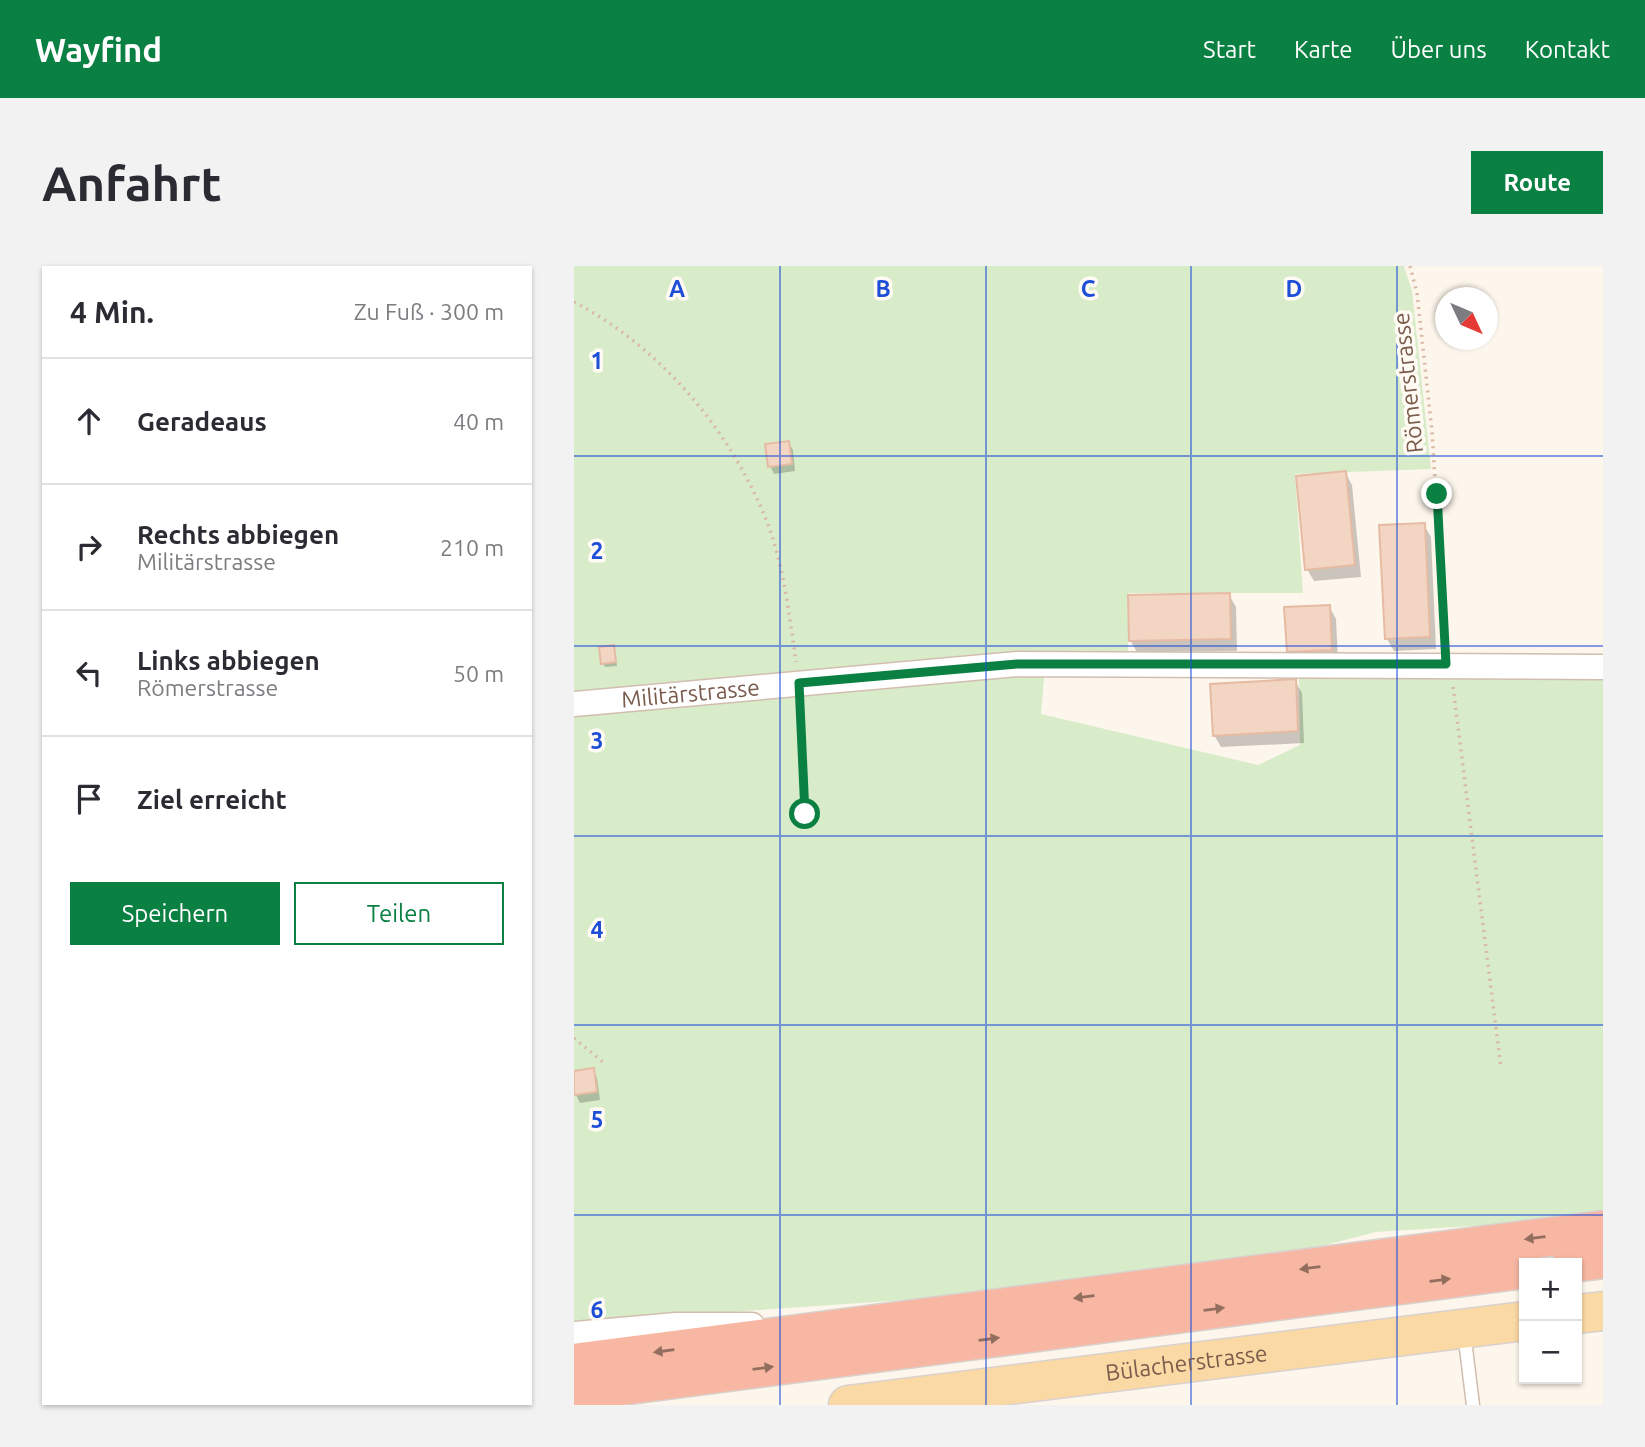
<!DOCTYPE html>
<html lang="de">
<meta charset="utf-8">
<style>
:root{--surface:#fff;--page:#f2f2f3;--text:#2b2b33;--muted:#7c7c81;--line:#e1e1e2;--accent:#0b8043}
body{margin:0;font-family:Ubuntu,sans-serif;background:var(--page);color:var(--text)}
.controls{position:absolute;right:21px;bottom:21px;display:grid;overflow:hidden;border-radius:0px;box-shadow:0 2px 5px #0004}
.controls button{width:63px;height:63px;display:grid;place-items:center;padding:0;border:0;border-bottom:2px solid var(--line);background:var(--surface);color:var(--text);font:35px sans-serif}
.compass{position:absolute;left:861px;top:21px;width:63px;height:63px;border-radius:50%;background:var(--surface);box-shadow:0 2px 5px #0004;rotate:134deg}
.stop{position:absolute;width:21px;height:21px;margin:-16px;border:5px solid #0b8043;border-radius:50%;background:#fff}
.stop.end{background:#0b8043;border-color:#fff;box-shadow:0 2px 7px #0008}
.list{margin:0;padding:0;list-style:none}
h2{display:flex;justify-content:space-between;align-items:center;height:91px;margin:0;padding:0 28px;font-size:30px}
h2 small{font-size:23px;font-weight:400;color:var(--muted)}
.list li{display:grid;grid-template-columns:46px 1fr auto;gap:21px;align-items:center;box-sizing:border-box;height:126px;padding:0 28px;border-top:2px solid var(--line)}
.list b{display:block;font-size:26px;white-space:nowrap}
.list p{margin:0;font-size:23px;white-space:nowrap;color:var(--muted)}
.list em{font-size:23px;font-style:normal;color:var(--muted)}
.actions{display:flex;gap:14px;padding:21px 28px}
.actions a{flex:1;padding:16px 0;border:2px solid var(--accent);border-radius:0px;text-align:center;font-size:24px;color:var(--accent)}
.actions .main{background:var(--accent);color:#fff}
.icon{flex:none;width:38px;height:38px;fill:none;stroke:currentColor;stroke-width:2;stroke-linecap:round;stroke-linejoin:round}
.map{position:relative;flex:none;width:1029px;height:1139px;overflow:hidden;border-radius:0px}
header{display:flex;align-items:center;gap:42px;box-sizing:border-box;height:98px;padding:0 35px;background:var(--accent);color:#fff}
header strong{font-size:33px}
nav{display:flex;gap:38px;margin-inline-start:auto;font-size:24px}
.intro{display:flex;align-items:center;justify-content:space-between;box-sizing:border-box;height:168px;padding:0 42px}
h1{margin:0;font-size:49px}
.button{padding:18px 32px;border-radius:0px;background:var(--accent);color:#fff;font-size:24px;font-weight:700}
main{display:flex;gap:42px;padding:0 42px}
aside{flex:1;background:var(--surface);border-radius:0px;box-shadow:0 2px 5px #0004}
.map>svg:first-child{display:block}
.green{fill:#d8ecc9}
.shadow{fill:#0003}
.building{fill:#f3d5c3;stroke:#e6bba3;stroke-width:2}
.lines{fill:none;stroke-linecap:round;stroke-linejoin:round}
.service-casing{stroke:#d1beb0;stroke-width:15}
.minor-casing{stroke:#d1beb0;stroke-width:27}
.primary-casing{stroke:#dad1cd;stroke-width:41}
.motorway-casing{stroke:#dad1cd;stroke-width:41}
.path{stroke:#d9b8a5;stroke-width:3.5;stroke-dasharray:2 5;stroke-linecap:butt}
.service{stroke:#fff;stroke-width:12}
.minor{stroke:#fff;stroke-width:24}
.primary{stroke:#fbd9a5;stroke-width:38}
.motorway{stroke:#f7b7a3;stroke-width:38}
.oneway{fill:#936e5e}
.route{stroke:#0b8043;stroke-width:9}
.grid{fill:none;stroke:#1d4ed8;stroke-width:2;stroke-opacity:0.55}
.labels{text-anchor:middle;stroke-width:7;stroke-linejoin:round;paint-order:stroke}
.street-label{font-size:23px;fill:#7a5c4d;stroke:#fffaf3}
.grid-label{font-size:23px;text-anchor:middle;font-weight:bold;fill:#1d4ed8;stroke:#fffaf3;stroke-width:7;stroke-linejoin:round;paint-order:stroke}
</style>
<header>
<strong>Wayfind</strong>
<nav><a>Start</a><a>Karte</a><a>Über uns</a><a>Kontakt</a></nav>
</header>
<div class="intro"><h1>Anfahrt</h1><a class="button">Route</a></div>
<main>
<aside>
<h2>4 Min.<small>Zu Fuß · 300 m</small></h2>
<ul class="list">
<li><svg class="icon" aria-label="ahead" viewBox="0 0 24 24"><path d="M12 20V5M6 11l6-6 6 6"/></svg><div><b>Geradeaus</b></div><em>40 m</em></li>
<li><svg class="icon" aria-label="right" viewBox="0 0 24 24"><path d="M7 20v-9h11M14 6l5 5-5 5"/></svg><div><b>Rechts abbiegen</b><p>Militärstrasse</p></div><em>210 m</em></li>
<li><svg class="icon" aria-label="left" viewBox="0 0 24 24"><path d="M17 20v-9H6M10 6l-5 5 5 5"/></svg><div><b>Links abbiegen</b><p>Römerstrasse</p></div><em>50 m</em></li>
<li><svg class="icon" aria-label="arrive" viewBox="0 0 24 24"><path d="M6 21V4h12l-3 4 3 4H6"/></svg><div><b>Ziel erreicht</b></div></li>
</ul>
<div class="actions"><a class="main">Speichern</a><a>Teilen</a></div>
</aside>
<div class="map">
<svg width="1029" height="1139" viewBox="0 0 1029 1139">
<rect width="100%" height="100%" fill="#fdf6ec"/>
<polygon class="green" points="0,0 830,0 838,25 857,203 721,208 729,327 554,327 554,388 472,390 467,448 684,499 726,479 725,410 1029,412 1029,946 930,958 802,966 736,983 345,1033 25,1055 0,1070"/>
<g class="shadow">
<polygon points="214,176 219,184 221,205 200,208 196,200"/>
<polygon points="771,206 778,219 787,311 740,315 733,303"/>
<polygon points="850,259 857,271 862,383 820,385 813,373"/>
<polygon points="655,329 662,341 663,385 563,386 556,374"/>
<polygon points="755,340 762,353 764,395 722,398 715,386"/>
<polygon points="39,381 43,400 31,401 29,397"/>
<polygon points="721,415 728,427 730,477 647,481 640,469"/>
<polygon points="19,804 23,812 26,834 6,837 2,829 0,807"/>
</g>
<g class="building">
<polygon points="215,175 218,198 194,201 191,178"/>
<polygon points="772,205 781,299 731,304 722,210"/>
<polygon points="851,257 856,371 811,373 805,259"/>
<polygon points="656,327 657,373 555,375 554,329"/>
<polygon points="756,339 758,384 713,386 710,341"/>
<polygon points="40,379 42,396 27,398 25,381"/>
<polygon points="722,413 724,465 639,470 636,418"/>
<polygon points="20,802 23,826 0,829 0,805"/>
</g>
<g class="lines">
<defs>
<polyline id="service" points="890,1066 899,1139"/>
<g id="minor">
<path id="s1" d="M0,438L443,398L1029,401"/>
<polyline points="0,1068 102,1059 178,1059"/>
</g>
<g id="primary">
<polyline points="1003,1048 1029,1045"/>
<path id="s2" d="M274,1139L950,1055"/>
</g>
<g id="motorway">
<polyline points="998,997 1029,993"/>
<polyline points="0,1097 1029,964"/>
<polyline points="0,1126 950,1003"/>
</g>
</defs>
<use href="#service" class="service-casing"/>
<use href="#minor" class="minor-casing"/>
<use href="#primary" class="primary-casing"/>
<use href="#motorway" class="motorway-casing"/>
<g class="path">
<polyline points="836,0 843,27 858,165 871,377"/>
<path d="M0,36C84,80 152,159 189,246C209,292 215,347 222,396"/>
<polyline points="879,421 927,802"/>
<polyline points="226,439 231,548"/>
<polyline points="0,772 31,798"/>
</g>
<use href="#service" class="service"/>
<use href="#minor" class="minor"/>
<use href="#primary" class="primary"/>
<use href="#motorway" class="motorway"/>
</g>
<defs><path id="oneway-solid" d="M-6-.8H1V-3.2L6.5 0L1 3.2V.8H-6Z" transform="scale(1.75)"/></defs>
<g class="oneway">
<use href="#oneway-solid" transform="translate(961 972) rotate(173)"/>
<use href="#oneway-solid" transform="translate(736 1002) rotate(173)"/>
<use href="#oneway-solid" transform="translate(866 1014) rotate(-7)"/>
<use href="#oneway-solid" transform="translate(510 1031) rotate(173)"/>
<use href="#oneway-solid" transform="translate(640 1043) rotate(-7)"/>
<use href="#oneway-solid" transform="translate(415 1073) rotate(-7)"/>
<use href="#oneway-solid" transform="translate(90 1085) rotate(172)"/>
<use href="#oneway-solid" transform="translate(189 1102) rotate(-7)"/>
</g>
<g class="lines">
<polyline class="route" points="231,548 225,417 443,398 872,398 863,228"/>
</g>
<path class="grid" d="M206,0V1139M412,0V1139M617,0V1139M823,0V1139M0,190H1029M0,380H1029M0,570H1029M0,759H1029M0,949H1029"/>
<g class="labels">
<g class="street-label">
<text transform="translate(834 117) rotate(-96)" y="8">Römerstrasse</text>
<text dy="8" stroke="none"><textPath href="#s1" startOffset="117">Militärstrasse</textPath></text>
<text dy="8" stroke="none"><textPath href="#s2" startOffset="341">Bülacherstrasse</textPath></text>
</g>
</g>
<g class="grid-label">
<text x="103" y="31">A</text>
<text x="309" y="31">B</text>
<text x="514" y="31">C</text>
<text x="720" y="31">D</text>
<text x="23" y="103">1</text>
<text x="23" y="293">2</text>
<text x="23" y="483">3</text>
<text x="23" y="672">4</text>
<text x="23" y="862">5</text>
<text x="23" y="1052">6</text>
</g>
</svg>
<div class="controls">
<button>+</button>
<button>−</button>
</div>
<svg class="compass" viewBox="-18 -18 36 36"><path d="M0-13l5 13h-10z" fill="#e53935"/><path d="M0 13l5-13h-10z" fill="#7c7c81"/></svg>
<div class="stop" style="left:231px;top:548px"></div>
<div class="stop end" style="left:863px;top:228px"></div>
</div>
</main>
